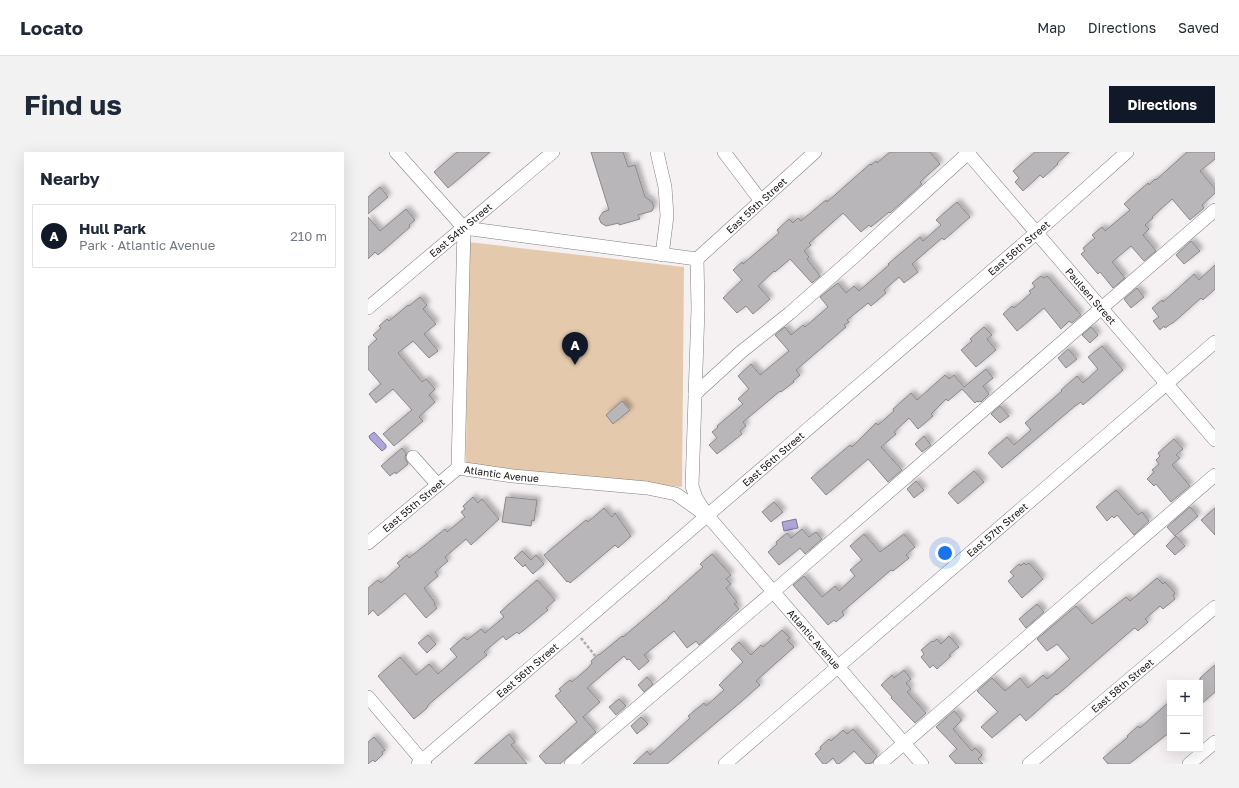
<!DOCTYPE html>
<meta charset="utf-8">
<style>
:root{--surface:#fff;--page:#f2f2f3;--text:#1f2937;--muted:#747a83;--line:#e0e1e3;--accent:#111827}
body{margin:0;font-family:"Golos Text",sans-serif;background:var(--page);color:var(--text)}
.controls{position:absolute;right:12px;bottom:12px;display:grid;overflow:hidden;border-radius:0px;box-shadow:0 4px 16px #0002}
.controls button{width:36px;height:36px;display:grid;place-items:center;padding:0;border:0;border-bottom:1px solid var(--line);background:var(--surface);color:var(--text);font:20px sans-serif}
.you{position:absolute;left:577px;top:401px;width:14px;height:14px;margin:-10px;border:3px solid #fff;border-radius:50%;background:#1a73e8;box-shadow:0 0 0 6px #1a73e833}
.badge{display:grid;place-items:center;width:26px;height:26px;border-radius:50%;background:var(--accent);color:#fff;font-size:13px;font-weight:700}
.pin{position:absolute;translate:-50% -33px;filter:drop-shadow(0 1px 2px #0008)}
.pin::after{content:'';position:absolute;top:21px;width:14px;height:12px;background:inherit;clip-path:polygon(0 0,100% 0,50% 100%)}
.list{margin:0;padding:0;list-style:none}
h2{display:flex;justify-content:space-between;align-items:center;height:52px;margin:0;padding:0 16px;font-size:17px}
h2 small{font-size:13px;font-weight:400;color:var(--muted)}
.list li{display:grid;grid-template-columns:26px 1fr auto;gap:12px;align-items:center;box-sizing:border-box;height:64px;margin:0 8px 8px;padding:0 8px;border:1px solid var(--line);border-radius:0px}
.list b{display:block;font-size:15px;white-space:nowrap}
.list p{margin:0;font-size:13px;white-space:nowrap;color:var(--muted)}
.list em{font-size:13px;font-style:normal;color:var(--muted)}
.map{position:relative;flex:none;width:847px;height:612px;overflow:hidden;border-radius:0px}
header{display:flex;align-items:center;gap:24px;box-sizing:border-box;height:56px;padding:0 20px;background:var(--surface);border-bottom:1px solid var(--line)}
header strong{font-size:19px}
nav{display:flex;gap:22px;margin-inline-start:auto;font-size:14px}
.intro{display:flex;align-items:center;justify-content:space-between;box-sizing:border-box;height:96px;padding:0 24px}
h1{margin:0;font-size:28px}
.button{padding:10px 18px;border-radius:0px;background:var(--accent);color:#fff;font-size:14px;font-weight:700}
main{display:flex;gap:24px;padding:0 24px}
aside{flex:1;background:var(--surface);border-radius:0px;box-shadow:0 4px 16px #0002}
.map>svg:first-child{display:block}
.green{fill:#e5c9ac}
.water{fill:#aea5d9;stroke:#80799d}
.building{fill:#b9b6b9;stroke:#8c888c;filter:url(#shadow)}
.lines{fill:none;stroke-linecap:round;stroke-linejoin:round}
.minor-casing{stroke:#837e7f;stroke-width:14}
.path{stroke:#afabac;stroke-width:2.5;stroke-dasharray:3 2;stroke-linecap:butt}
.minor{stroke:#fff;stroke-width:13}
.labels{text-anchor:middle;stroke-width:4;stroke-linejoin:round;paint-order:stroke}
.street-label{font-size:10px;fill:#131111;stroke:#fff}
</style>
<header>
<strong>Locato</strong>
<nav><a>Map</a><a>Directions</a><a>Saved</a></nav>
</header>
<div class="intro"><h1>Find us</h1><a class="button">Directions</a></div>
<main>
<aside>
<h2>Nearby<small></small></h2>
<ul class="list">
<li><span class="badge">A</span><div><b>Hull Park</b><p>Park · Atlantic Avenue</p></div><em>210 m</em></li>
</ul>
</aside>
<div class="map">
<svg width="847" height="612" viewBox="0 0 847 612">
<defs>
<filter id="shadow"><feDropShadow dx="3.5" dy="-3.5" stdDeviation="2" flood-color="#0004"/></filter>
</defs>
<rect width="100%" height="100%" fill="#f5f0f1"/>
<polygon class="green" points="100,90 316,115 314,335 98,312"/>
<g class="water">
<polygon points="6,280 18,293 18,296 14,299 2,287 1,284"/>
<polygon points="428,367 430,376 416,379 414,370"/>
</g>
<g class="building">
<polygon points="89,0 122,0 80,36 66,20"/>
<polygon points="223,0 255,0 260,15 267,13 277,45 284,50 286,55 284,59 270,63 272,67 251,73 251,71 238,74 233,71 231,66 235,60 241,58"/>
<polygon points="522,0 562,0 572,12 552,30 554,32 522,61 521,60 503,75 501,73 493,80 475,61 447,86 441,91 443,93 436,99 441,105 439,107 452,124 444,131 422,107 407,120 406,119 390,134 402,147 385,162 378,154 369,161 355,146 374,128 365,118 374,110 375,112 411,81 409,78 421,67 425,71 430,66 433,69 458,48 459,50 502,12 503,13 508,9 509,11"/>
<polygon points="667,0 701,0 689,11 690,12 675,26 672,23 655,39 647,30 651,26 645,19"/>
<polygon points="819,0 847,0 847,7 832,19 847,37 847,41 834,53 836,56 822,68 804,47 784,65 785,66 777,73 781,77 775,83 788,99 776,109 763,94 744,110 757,126 745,136 732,120 730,122 713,102 717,99 715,96 727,86 724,83 734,75 737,79 762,58 756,52 780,31 781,33 787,27 788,28"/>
<polygon points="12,35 20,45 0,62 0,45"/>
<polygon points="589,50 602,65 576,88 574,86 544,112 550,120 536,131 531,125 516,138 518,141 503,154 500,151 479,168 481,170 476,173 478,175 428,218 432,223 425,229 426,230 413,240 412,239 375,270 378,274 372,279 374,282 349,302 341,293 349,286 344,280 350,275 349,274 375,252 370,247 381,237 370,224 383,212 392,223 421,199 407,183 417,175 423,183 435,173 437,175 460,155 452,145 470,131 478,141 486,134 491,139 521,113 520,112 552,85 555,89 573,73 568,68"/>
<polygon points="38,57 47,68 41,73 42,75 10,103 7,100 0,107 0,65 12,79"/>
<polygon points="823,89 832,99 816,112 808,103"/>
<polygon points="847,113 847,137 835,148 833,146 805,171 804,171 797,176 796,174 792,178 785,169 791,165 784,156 794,148 795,150 826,122 831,128"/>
<polygon points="673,124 676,126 679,124 713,163 704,171 701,169 693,177 676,156 649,179 635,162 644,154 646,156 663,141 661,139 667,135 664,131"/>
<polygon points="769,136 776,145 763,156 756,147"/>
<polygon points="52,145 59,153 55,157 68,172 56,182 70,199 61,206 45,189 30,201 54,230 58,227 67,237 61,243 67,250 51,265 55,269 26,294 15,282 44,258 25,237 8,251 1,242 13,232 0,217 0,195 9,187 5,183 13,176 11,174 19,167 21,169 40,153 41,154"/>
<polygon points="616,175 624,183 619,187 628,198 608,215 593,198 604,189 602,187"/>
<polygon points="723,175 730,183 722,191 714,183"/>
<polygon points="734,194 755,218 715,253 713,250 707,254 634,316 620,301 639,285 646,293 663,278 657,271 694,239 693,238 709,224 715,231 730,217 720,205"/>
<polygon points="700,197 709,207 698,216 690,206"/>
<polygon points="618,217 625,226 615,234 621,242 613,250 612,249 610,250 609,249 607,251 594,237 580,249 578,247 563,262 565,264 550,277 541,266 526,280 528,282 513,295 534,318 520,330 500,307 458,343 443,326 482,293 484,295 508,271 510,273 526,259 525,257 543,241 549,248 577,223 581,227 586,223 596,235"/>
<polygon points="254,249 262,258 245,272 238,263"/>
<polygon points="632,254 641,264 632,271 623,262"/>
<polygon points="556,284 563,293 554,300 547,292"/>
<polygon points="806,287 815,297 808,303 812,306 804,313 822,334 803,350 788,332 786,334 779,327 786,320 784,318 791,312 788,308 792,304 790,301"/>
<polygon points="34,296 38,301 37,306 40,312 28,322 27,320 22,324 13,314"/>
<polygon points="606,319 616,330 590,352 580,341"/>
<polygon points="548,329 556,338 546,346 539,337"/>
<polygon points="748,338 770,363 774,360 781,369 766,383 749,363 746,366 744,364 739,369 728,355"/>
<polygon points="105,345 110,351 114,347 131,367 103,393 98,387 77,405 80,409 67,420 70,424 56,436 67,451 66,452 69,456 58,466 37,441 10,464 5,458 0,463 0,436 10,428 13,431 32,414 29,411 39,403 41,406 77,377 79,380 97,365 93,360 97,357 95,354"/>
<polygon points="138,345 169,348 166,369 164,368 163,374 134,370"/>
<polygon points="406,350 415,360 403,370 394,360"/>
<polygon points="822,355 830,364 807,384 799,375"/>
<polygon points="236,356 244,365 247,361 263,384 250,396 247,393 202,431 200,429 199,430 176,403 218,368 220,370"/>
<polygon points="847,356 847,383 833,368"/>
<polygon points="434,377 441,385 448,380 454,387 437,402 432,396 411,413 400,400 409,392 408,390 419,381 423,386"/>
<polygon points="496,382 512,400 536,382 547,395 538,403 541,406 525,419 523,418 474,460 476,463 468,470 466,468 460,473 425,433 436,424 454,445 467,434 471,439 487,424 482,418 494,408 482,394"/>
<polygon points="808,384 817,394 807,403 798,394"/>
<polygon points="154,399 163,408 168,403 176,412 165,422 157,413 158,412 155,415 146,406"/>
<polygon points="344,402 363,423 358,427 363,432 358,436 369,450 366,452 371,457 331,493 328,489 319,496 306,479 276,503 281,509 271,518 261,507 259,508 256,504 219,536 232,550 215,565 228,580 192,612 178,612 171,604 209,570 187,544 193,539 191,537 202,528 204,530 220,516 224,511 223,509 231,502 231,503 254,484 255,485 301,446 300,446 335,415 332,412"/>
<polygon points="656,411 658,413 661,411 675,427 654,446 640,429 646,424 642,420 651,412 653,414"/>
<polygon points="789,426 795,432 797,430 807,441 805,443 807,447 795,457 792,454 777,467 780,470 770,479 767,476 765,477 689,543 688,542 658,569 652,562 624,586 613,575 630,560 609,539 624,526 637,539 652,526 660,536 675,523 679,527 702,507 689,492 679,499 669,487 708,454 724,472 758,445 762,449"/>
<polygon points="169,428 187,448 178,456 180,458 151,482 149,480 138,488 135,484 116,500 119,503 60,553 60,554 58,557 46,567 10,524 32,505 48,523 61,512 70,522 89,505 82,497 96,485 99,488 113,477 117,481 136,465 132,460"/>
<polygon points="669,452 676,460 658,476 651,467"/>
<polygon points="414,478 422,486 419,488 426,495 388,529 392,533 374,549 299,612 265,612 279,599 282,603 322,566 320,564 336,551 338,554 356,538 351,533 375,510 363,497 371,490 383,503 393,493 395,495"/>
<polygon points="60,483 68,492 59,501 50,491"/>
<polygon points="581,484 591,495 581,503 583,504 569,517 565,513 562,516 553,505 556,502 553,498 564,489 565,490 569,487 573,492"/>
<polygon points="847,513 847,540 832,553 832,526"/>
<polygon points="536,518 543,527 538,531 543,537 539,540 558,561 547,571 523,546 524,545 513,533 524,523 526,526"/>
<polygon points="279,525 285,532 276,540 270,533"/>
<polygon points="251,547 258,554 248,563 241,555"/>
<polygon points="802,549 802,580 761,612 740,612 735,606 760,585 759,584 770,574 772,576"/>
<polygon points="586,559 594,568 585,577 604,599 607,596 614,603 610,607 615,612 588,612 581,604 589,597 568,575"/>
<polygon points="273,565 280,572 269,582 263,574"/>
<polygon points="485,577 509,604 504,611 498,612 486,599 471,612 469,612 465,606 458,612 455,612 447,602 453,597 452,595 461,587 463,589 475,578 479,582"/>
<polygon points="141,582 147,590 143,593 159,612 106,612"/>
<polygon points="6,585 17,598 14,600 15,602 7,610 5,608 0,612 0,590"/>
</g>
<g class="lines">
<defs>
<g id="minor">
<polyline points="28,0 96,76 329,107"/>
<polyline points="289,0 297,35 299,64 294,103"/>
<polyline points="356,0 393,49"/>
<path id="s1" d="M599,0L847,288"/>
<path id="s2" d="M329,107L330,157L324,334L328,346L339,363L554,612"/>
<path id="s3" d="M329,107L447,0"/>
<path id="s4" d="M0,156L185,0"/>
<polyline points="327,242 373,200 422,161 488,103 600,1"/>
<polyline points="45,305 70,333"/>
<path id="s5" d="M90,316L145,324L279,336L308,342L332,359"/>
<polyline points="90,316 96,76"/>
<path id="s6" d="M0,391L90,316"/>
<polyline points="0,545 57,612"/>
<path id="s7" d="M50,612L668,81L759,0"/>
<polyline points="203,612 405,440 847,58"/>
<path id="s8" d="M357,612L847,190"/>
<polyline points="512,612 847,323"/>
<path id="s9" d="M661,612L847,455"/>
<polyline points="821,612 847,590"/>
</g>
</defs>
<use href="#minor" class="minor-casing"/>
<polyline class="path" points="213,486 228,505"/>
<use href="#minor" class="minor"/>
</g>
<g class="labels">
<g class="street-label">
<text dy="4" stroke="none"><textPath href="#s3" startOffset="80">East 55th Street</textPath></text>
<text dy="4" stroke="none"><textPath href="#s4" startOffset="121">East 54th Street</textPath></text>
<text dy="4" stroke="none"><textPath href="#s7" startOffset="792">East 56th Street</textPath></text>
<text dy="4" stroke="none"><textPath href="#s1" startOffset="190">Paulsen Street</textPath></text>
<text dy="4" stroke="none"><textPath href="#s7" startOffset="468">East 56th Street</textPath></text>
<text dy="4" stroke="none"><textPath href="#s5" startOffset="44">Atlantic Avenue</textPath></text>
<text dy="4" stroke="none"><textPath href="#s6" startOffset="59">East 55th Street</textPath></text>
<text dy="4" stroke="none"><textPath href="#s8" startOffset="359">East 57th Street</textPath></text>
<text dy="4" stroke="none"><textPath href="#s2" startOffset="424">Atlantic Avenue</textPath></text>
<text dy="4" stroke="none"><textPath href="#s7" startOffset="144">East 56th Street</textPath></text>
<text dy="4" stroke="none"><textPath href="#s9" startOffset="122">East 58th Street</textPath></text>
</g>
</g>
</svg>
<div class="controls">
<button>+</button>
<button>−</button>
</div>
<div class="you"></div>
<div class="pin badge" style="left:207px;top:213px">A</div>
</div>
</main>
